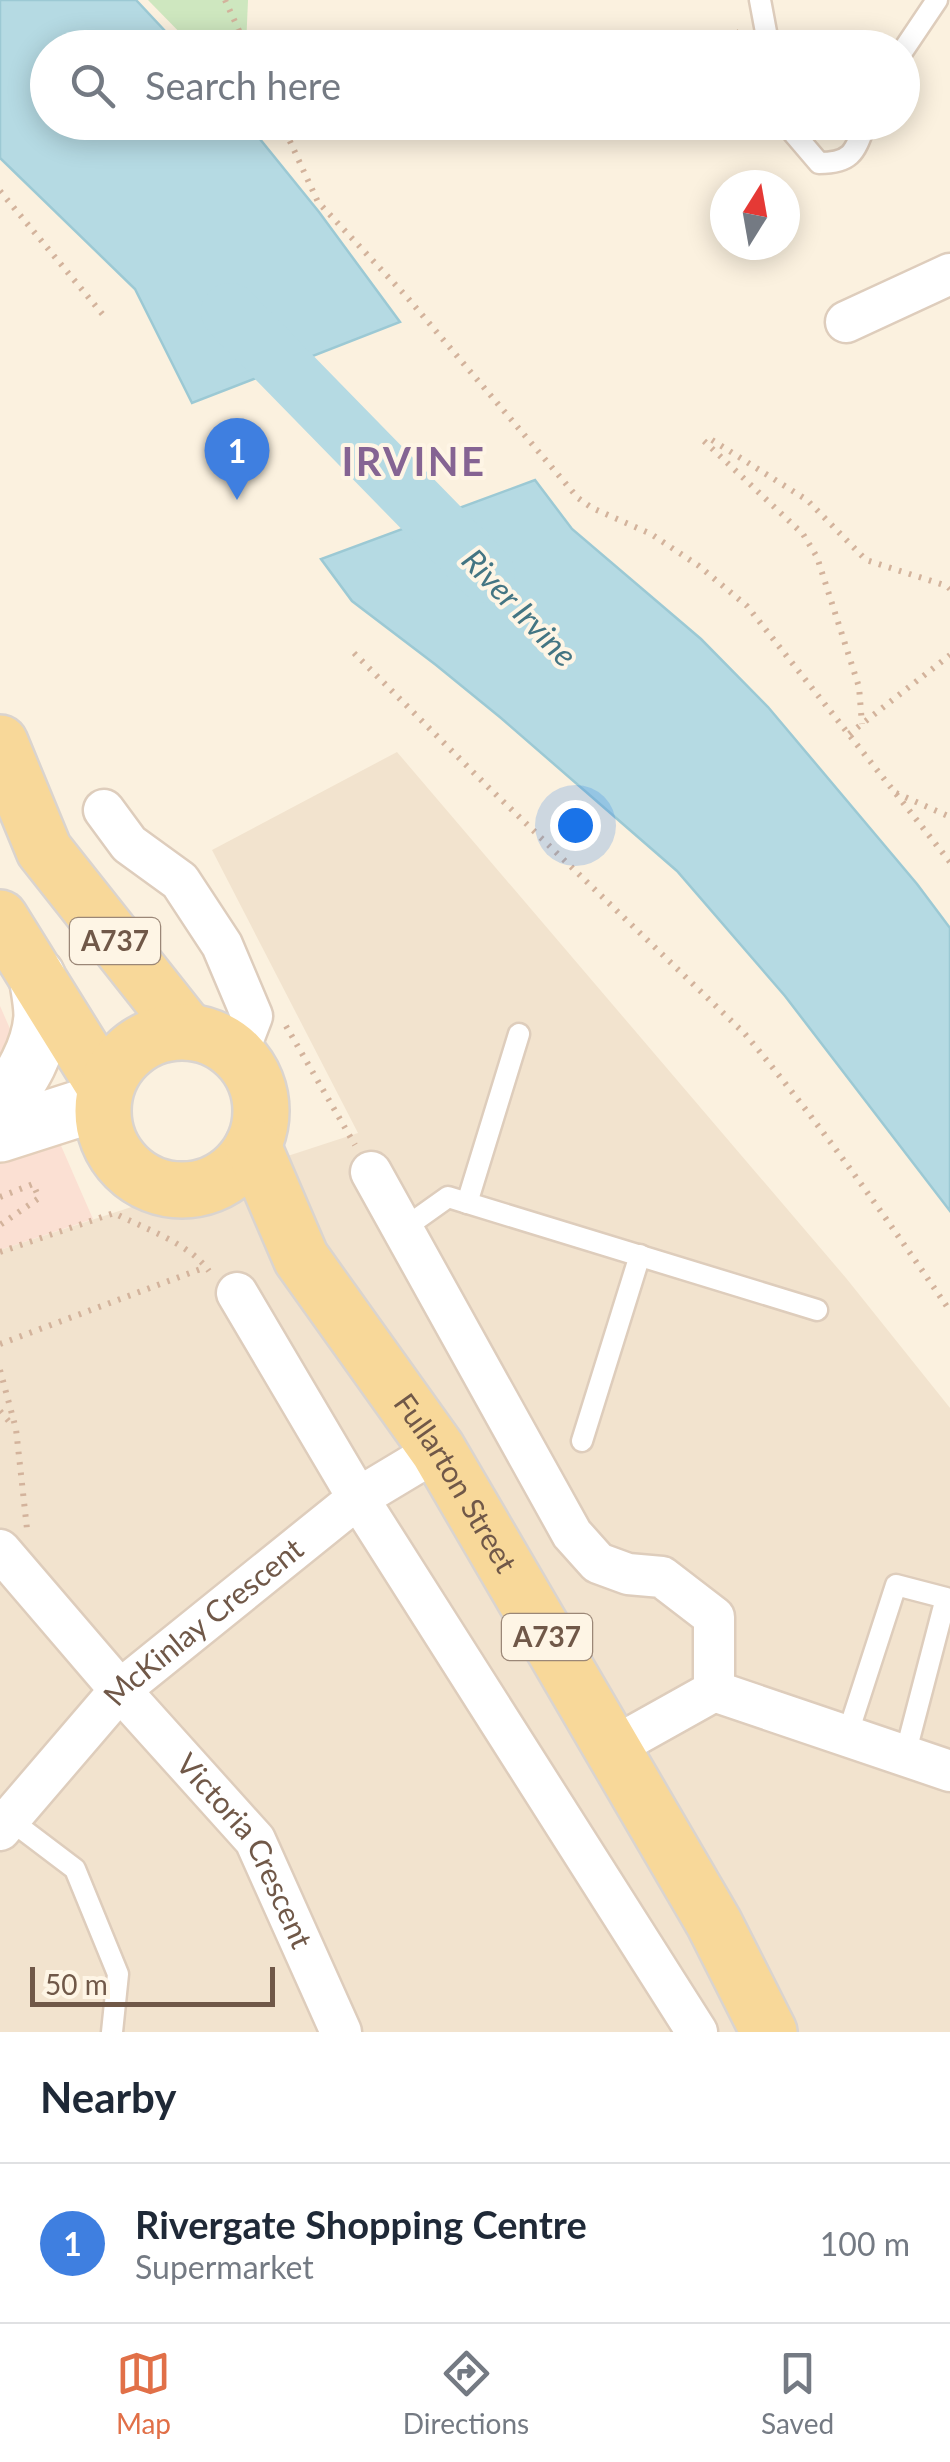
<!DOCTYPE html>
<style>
:root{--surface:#fff;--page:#f2f2f3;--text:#1f2937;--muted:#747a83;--line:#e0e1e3;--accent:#e17048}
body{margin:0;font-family:Lato,sans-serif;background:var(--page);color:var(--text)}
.compass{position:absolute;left:710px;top:170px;width:90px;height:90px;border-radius:50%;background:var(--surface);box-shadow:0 5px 25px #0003;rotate:11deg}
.scale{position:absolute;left:30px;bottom:25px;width:245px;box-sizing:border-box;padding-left:10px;border:5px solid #705848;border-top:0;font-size:28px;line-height:35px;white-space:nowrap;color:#705848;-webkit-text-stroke:8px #fef5e5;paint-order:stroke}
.you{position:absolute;left:575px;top:825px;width:35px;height:35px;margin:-25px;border:8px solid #fff;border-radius:50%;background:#1a73e8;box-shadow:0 0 0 15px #1a73e833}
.badge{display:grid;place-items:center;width:65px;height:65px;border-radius:50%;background:var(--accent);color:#fff;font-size:32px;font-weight:700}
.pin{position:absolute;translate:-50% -82px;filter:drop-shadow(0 2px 5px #0008)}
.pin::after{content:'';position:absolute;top:52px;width:35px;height:30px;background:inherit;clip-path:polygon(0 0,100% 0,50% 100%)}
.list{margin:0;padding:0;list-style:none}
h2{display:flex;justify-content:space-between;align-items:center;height:130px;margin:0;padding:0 40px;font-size:42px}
h2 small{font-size:32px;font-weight:400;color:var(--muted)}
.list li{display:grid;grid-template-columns:65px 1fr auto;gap:30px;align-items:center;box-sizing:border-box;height:160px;padding:0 40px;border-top:2px solid var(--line)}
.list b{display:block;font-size:38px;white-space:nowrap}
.list p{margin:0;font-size:32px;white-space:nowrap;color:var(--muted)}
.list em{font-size:32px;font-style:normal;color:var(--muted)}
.icon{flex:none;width:55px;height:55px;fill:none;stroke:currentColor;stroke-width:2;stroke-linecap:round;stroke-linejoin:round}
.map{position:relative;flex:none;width:950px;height:2032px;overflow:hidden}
.search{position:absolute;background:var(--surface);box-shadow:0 5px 25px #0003;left:30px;right:30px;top:30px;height:110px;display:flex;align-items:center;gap:25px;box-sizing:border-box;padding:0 35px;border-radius:55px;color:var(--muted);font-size:38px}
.sheet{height:290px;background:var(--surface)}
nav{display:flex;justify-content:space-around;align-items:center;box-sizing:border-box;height:140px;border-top:2px solid var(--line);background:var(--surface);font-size:28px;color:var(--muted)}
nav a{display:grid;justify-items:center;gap:5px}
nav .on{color:var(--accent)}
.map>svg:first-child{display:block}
.residential{fill:#f2e3ce}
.commercial{fill:#fbe0d3}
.green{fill:#cee7bf}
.water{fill:#b5dae3;stroke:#9cc9d4;stroke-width:2.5}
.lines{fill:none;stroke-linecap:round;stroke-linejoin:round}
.river{stroke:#b5dae3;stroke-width:58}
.lane-casing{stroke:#decdbc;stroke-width:25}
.street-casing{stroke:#decdbc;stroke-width:45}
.secondary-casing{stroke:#e3cfba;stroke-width:60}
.primary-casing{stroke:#dad4cf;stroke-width:60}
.path{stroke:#d3b39c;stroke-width:6;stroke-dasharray:2.5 8;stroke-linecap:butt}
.lane{stroke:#fff;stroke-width:20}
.street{stroke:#fff;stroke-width:40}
.secondary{stroke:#fff;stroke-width:55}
.primary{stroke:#f8d899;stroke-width:55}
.labels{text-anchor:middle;stroke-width:8;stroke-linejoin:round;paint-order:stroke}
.shield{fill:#fef5e5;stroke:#9b8777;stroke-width:2.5}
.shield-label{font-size:28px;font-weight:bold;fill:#705848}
.street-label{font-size:30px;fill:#705848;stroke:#fef5e5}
.water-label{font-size:32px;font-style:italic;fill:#437583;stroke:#fef5e5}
.district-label{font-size:40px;font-weight:bold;letter-spacing:2.5px;fill:#856493;stroke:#fef5e5}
</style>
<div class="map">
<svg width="950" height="2032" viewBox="0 0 950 2032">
<rect width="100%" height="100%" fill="#fbf1df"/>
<polygon class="residential" points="397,752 846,1278 950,1408 950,2032 0,2032 0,1250 358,1133 212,850"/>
<polygon class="commercial" points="0,1006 93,1219 0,1250"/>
<polygon class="green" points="148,0 248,0 246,47 194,47"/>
<g class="water">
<polygon points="0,0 136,0 180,47 48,48 48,122 247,123 319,212 400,322 192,403 135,289 0,158"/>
<polygon points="535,480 572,529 701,639 768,707 917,884 950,928 950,1211 785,996 677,871 501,718 436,665 352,601 321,559"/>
</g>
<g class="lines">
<polyline class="river" points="230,312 486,574"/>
<defs>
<g id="lane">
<polyline points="760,0 769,48"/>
<polyline points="902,52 937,0"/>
<path d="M784,122L819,163C853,163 855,151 866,122"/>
<polyline points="467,1203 519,1034"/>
<polyline points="403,1229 448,1197 817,1310"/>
<polyline points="582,1441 640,1255"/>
<polyline points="847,1736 896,1585 946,1598 905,1755"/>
<polyline points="9,1819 75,1869 118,1974 112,2032"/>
</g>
<g id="street">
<polyline points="846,322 950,274"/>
<polyline points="104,810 129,844 180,881 222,945 252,1016 237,1055"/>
<polyline points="371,1172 572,1534 598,1563 628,1574 662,1577 714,1617 714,1691 612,1748"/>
<polyline points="237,1293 358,1498 697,2032"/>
<path id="s1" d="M0,1550L120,1690L255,1840L341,2032"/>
<polyline points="714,1691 950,1771"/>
<path id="s2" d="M0,1830L120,1690L358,1498L438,1450"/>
</g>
<g id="secondary">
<path d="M0,1109C19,1081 40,1051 42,1016C42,1003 39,989 37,976"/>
<polyline points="0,1134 103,1101"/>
</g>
<g id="primary">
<polyline points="0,743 44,850 188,1032"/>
<polyline points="0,918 105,1087"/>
<circle cx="182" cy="1111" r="79"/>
<path id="s3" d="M253,1146L301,1258L438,1450L714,1923L769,2032"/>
</g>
</defs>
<use href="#lane" class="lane-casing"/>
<use href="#street" class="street-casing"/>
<use href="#secondary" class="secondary-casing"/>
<use href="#primary" class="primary-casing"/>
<g class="path">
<polyline points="225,0 247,48"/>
<polyline points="723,48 742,29"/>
<polyline points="281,122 318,202 406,296 578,498 592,508 651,534 699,566 747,606 950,862"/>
<polyline points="0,191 104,316"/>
<polyline points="712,440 807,500 866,560 947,586 950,589"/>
<polyline points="704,441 803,534 817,557 859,687 862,724"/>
<path d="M354,653L485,784L745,1034C819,1122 885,1216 950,1311"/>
<polyline points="849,734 950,655"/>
<polyline points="896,793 950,817"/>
<polyline points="286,1026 355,1145"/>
<polyline points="0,1197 33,1184 39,1198 0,1225"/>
<path d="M0,1252L114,1213C145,1229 189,1243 209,1271"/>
<polyline points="0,1344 206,1267"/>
<polyline points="0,1370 16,1429 27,1529"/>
<polyline points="0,1411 12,1425"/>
</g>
<use href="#lane" class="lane"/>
<use href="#street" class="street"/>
<use href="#secondary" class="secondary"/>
<use href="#primary" class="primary"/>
</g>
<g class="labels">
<g class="shield">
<rect x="70" y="918" width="90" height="46" rx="8"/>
<rect x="502" y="1614" width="90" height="46" rx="8"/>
</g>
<g class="shield-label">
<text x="115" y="951">A737</text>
<text x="547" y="1647">A737</text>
</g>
<g class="street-label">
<text dy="10" stroke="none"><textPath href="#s3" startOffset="395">Fullarton Street</textPath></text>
<text dy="10" stroke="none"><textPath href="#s2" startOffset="292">McKinlay Crescent</textPath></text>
<text dy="10" stroke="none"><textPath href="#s1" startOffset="390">Victoria Crescent</textPath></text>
</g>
<g class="water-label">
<text transform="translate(519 608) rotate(46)" y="11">River Irvine</text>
</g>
<g class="district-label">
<text x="414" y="476">IRVINE</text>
</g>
</g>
</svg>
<svg class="compass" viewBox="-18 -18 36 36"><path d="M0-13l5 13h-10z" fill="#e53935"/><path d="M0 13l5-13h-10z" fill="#747a83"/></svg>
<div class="scale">50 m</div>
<div class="you"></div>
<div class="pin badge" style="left:237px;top:500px;background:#3f7fe0">1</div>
<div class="search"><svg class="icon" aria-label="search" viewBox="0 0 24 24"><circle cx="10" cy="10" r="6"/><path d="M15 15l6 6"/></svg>Search here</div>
</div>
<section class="sheet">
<h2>Nearby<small></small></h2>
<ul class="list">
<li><span class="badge" style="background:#3f7fe0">1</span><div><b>Rivergate Shopping Centre</b><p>Supermarket</p></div><em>100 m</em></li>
</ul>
</section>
<nav>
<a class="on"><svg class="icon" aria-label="map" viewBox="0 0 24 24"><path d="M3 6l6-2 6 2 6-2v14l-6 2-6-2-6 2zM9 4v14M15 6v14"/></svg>Map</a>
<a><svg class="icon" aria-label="directions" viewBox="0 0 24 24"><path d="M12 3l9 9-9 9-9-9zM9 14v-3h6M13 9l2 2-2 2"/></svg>Directions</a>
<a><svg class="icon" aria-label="saved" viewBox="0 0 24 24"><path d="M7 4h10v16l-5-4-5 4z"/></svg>Saved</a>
</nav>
